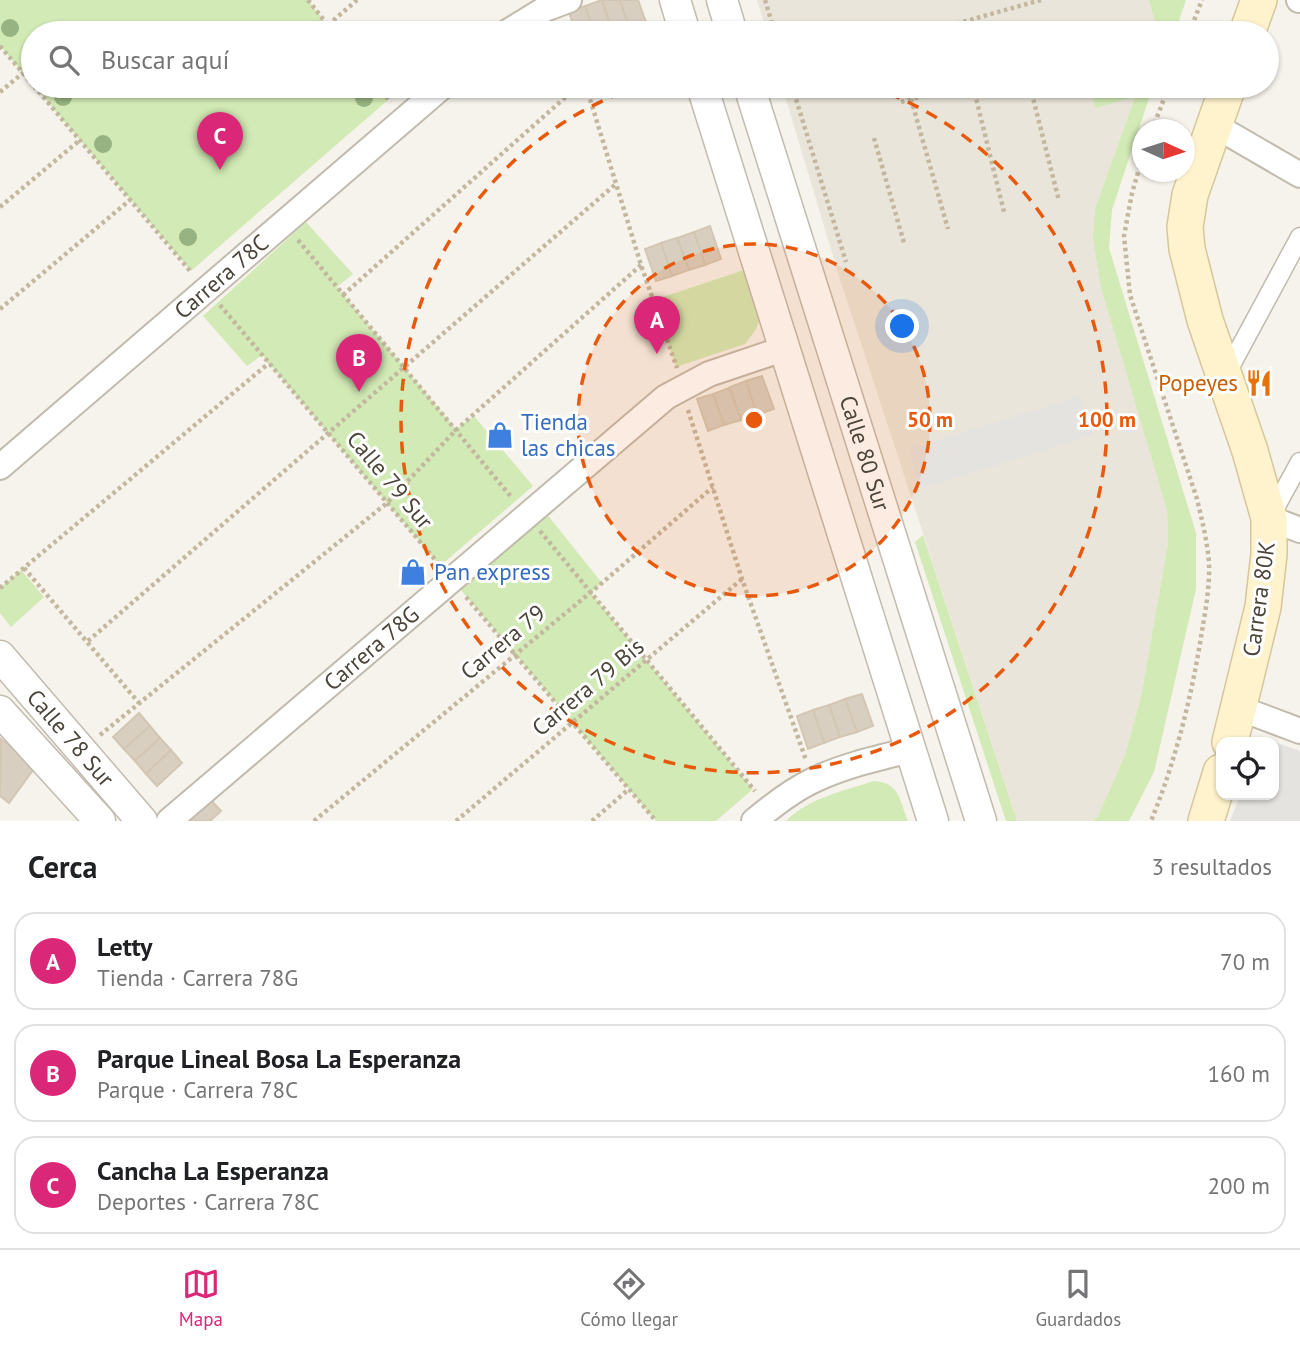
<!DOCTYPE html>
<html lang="es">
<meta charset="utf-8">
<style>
:root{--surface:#fff;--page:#f2f2f2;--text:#202124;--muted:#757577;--line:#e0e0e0;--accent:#db2777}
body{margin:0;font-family:"PT Sans",sans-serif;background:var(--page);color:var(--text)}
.controls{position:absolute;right:21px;bottom:21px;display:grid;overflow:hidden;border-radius:14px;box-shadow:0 2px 5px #0004}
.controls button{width:63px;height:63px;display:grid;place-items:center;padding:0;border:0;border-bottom:2px solid var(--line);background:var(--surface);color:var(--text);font:35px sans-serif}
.compass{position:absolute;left:1132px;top:119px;width:63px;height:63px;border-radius:50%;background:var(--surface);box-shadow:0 2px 5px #0004;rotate:93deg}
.you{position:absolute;left:903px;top:327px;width:24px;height:24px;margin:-18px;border:5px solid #fff;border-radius:50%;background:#1a73e8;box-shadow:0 0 0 10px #1a73e833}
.badge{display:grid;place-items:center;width:46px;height:46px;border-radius:50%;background:var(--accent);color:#fff;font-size:23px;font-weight:700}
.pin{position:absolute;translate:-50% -58px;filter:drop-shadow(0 2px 4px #0008)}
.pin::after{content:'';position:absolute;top:37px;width:24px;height:21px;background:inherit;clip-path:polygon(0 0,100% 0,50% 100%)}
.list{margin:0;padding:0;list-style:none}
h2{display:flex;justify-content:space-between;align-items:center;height:91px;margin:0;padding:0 28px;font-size:30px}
h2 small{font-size:23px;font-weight:400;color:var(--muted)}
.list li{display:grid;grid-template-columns:46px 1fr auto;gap:21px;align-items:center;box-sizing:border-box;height:98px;margin:0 14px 14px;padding:0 14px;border:2px solid var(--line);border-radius:21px}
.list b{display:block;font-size:26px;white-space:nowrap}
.list p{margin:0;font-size:23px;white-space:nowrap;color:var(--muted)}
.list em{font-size:23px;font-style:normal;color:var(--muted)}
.icon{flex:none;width:38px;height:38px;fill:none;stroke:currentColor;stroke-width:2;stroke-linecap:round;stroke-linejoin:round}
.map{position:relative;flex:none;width:1300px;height:821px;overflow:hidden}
.search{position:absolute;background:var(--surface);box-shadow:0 2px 5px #0004;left:21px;right:21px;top:21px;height:77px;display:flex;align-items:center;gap:18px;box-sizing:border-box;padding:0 24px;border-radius:38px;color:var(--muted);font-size:26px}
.sheet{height:427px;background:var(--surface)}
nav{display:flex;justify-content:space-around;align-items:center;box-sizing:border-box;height:98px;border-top:2px solid var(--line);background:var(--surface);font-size:19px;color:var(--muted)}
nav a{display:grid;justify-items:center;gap:4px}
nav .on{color:var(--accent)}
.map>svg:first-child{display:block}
.residential{fill:#eae5da}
.green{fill:#d2eab5}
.parking{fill:#e5e3e0}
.building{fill:#d8cfc1;stroke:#d3c7b4;stroke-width:2}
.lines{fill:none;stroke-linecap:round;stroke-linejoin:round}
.pedestrian-casing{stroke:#c2bbae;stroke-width:21}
.minor-casing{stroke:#c2bbae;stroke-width:28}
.tertiary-casing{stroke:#c2bbae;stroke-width:33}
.secondary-casing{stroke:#d6c79b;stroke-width:38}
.path{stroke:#c4b79f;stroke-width:4.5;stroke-dasharray:3.5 3.5;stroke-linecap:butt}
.pedestrian{stroke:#fff;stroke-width:18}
.minor{stroke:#fff;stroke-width:24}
.tertiary{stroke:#fff;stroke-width:30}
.secondary{stroke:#fff3cd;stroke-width:35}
.tree{fill:#97b381}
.ring{fill:none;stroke:#e8590c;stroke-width:3.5;stroke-dasharray:12 9}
.labels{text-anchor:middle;stroke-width:6;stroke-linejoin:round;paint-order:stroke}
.street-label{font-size:23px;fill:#4b4439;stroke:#fff}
.food-label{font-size:23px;fill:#c56008;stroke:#fff;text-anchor:end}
.shop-label{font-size:23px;fill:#366cbe;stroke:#fff;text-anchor:start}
.centre{fill:#e8590c;stroke:#fff;stroke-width:3.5}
.ring-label{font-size:21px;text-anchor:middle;font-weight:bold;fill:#e8590c;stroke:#fff;stroke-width:6;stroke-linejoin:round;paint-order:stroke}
</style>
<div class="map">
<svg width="1300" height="821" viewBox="0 0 1300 821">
<rect width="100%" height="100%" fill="#f6f3ec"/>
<g class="residential">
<polygon points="757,0 1149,0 1159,31 1158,33 767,33"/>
<polygon points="782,86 1139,86 1095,209 1167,510 1168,543 1141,697 1125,755 1098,816 1093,821 1017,821 839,276"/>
</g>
<g class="green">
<polygon points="0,0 308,0 334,33 33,33 33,85 0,46"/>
<polygon points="1149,0 1186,0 1175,33 1158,33"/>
<polygon points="34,86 377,86 388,100 191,271"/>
<polygon points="1089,86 1126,86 1129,98 1096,108"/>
<polygon points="1139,86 1153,86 1112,210 1109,248 1196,533 1196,589 1154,772 1129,821 1093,821 1098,816 1125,755 1141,697 1168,543 1167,510 1101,287 1093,239 1095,209"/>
<polygon points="306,222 353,274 337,287 456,429 474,416 533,486 440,566 262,355 247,366 203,316"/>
<polygon points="744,270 760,319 755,331 745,344 676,367 654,300"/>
<polygon points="546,513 602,583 591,593 753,789 716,821 656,821 460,589"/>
<polygon points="923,535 1017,821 1006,821 915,542"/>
<polygon points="21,570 44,597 11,627 0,613 0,588"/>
<path d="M874,781C900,783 899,799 908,821H786C809,798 843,791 874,781Z"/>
</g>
<g class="parking">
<polygon points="1081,396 1093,435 921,489 909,449"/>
<polygon points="1260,737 1300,751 1300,821 1230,821 1240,795 1274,795 1274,742 1258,742"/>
</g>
<g class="building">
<polygon points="602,0 620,0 629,27 613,33"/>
<polygon points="602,0 612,33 594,33 585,6"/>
<polygon points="620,0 638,0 646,22 629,27"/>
<polygon points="585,6 594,33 576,33 569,12"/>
<polygon points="710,226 721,259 705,265 694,232"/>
<polygon points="694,232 705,265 689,270 677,238"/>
<polygon points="677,238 689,270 672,276 661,243"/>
<polygon points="661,243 672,276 656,281 645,249"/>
<polygon points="762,376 774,409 757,415 746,381"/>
<polygon points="746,381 757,415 741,420 730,387"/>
<polygon points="729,388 741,420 724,425 713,394"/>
<polygon points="713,394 724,425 708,431 697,399"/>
<polygon points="862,694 873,726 857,732 845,699"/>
<polygon points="845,699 857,732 840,737 829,705"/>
<polygon points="829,705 840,737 824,743 813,710"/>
<polygon points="813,710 824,743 808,749 797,716"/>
<polygon points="139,713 150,726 124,749 113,737"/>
<polygon points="150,726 160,738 135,761 124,749"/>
<polygon points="160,738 171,750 146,774 135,761"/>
<polygon points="1,739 36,766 9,803 0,796"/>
<polygon points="171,750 182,763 157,786 146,774"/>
<polygon points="210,799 221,811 210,821 187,821"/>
</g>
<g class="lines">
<defs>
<g id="pedestrian">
<polyline points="1225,376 1300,237"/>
<polyline points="1270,517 1300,462"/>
</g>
<g id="minor">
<polyline points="1299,0 1300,0"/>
<polyline points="506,33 545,9 569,0"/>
<polyline points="1214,125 1300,175"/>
<path id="s1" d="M0,467L443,86"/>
<polyline points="1269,518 1300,530"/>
<polyline points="1239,708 1300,731"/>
<path id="s2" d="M169,821L666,397L709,374L786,348"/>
<path d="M754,821C772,806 791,791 812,781C842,766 878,758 911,750"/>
</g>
<g id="tertiary">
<polyline points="675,0 685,33"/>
<polyline points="722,0 732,33"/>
<polyline points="702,86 933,821"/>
<path id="s3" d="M749,86L981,821"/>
<path id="s4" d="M0,656L142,821"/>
<polyline points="0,711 100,821"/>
</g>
<g id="secondary">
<polyline points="1247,33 1259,0"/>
<polyline points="1228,86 1190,195 1185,227 1187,249 1205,320 1250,451 1269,518 1269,554 1263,607 1230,742"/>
<polyline points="1206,821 1221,772"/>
</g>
</defs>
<use href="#pedestrian" class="pedestrian-casing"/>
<use href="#minor" class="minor-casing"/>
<use href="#tertiary" class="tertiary-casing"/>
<use href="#secondary" class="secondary-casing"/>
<g class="path">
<polyline points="308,0 334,33"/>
<polyline points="765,0 775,33"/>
<polyline points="328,25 357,0"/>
<polyline points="923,33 1041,0"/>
<polyline points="1152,33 1155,33"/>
<polyline points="1189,33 1202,0"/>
<polyline points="0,46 33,85"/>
<polyline points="34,86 191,272"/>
<polyline points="377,86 391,102"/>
<polyline points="586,86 641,265 677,368"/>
<polyline points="792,86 846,262"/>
<polyline points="973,86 1004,212"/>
<polyline points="1030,86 1059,201"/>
<polyline points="0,92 23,73"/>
<polyline points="911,99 948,229"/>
<polyline points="901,102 959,86"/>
<polyline points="1152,130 1169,86"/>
<polyline points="874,138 904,243"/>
<path d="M1142,159L1132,193L1124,236L1130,295L1197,499C1202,520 1207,540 1209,562C1210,584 1206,608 1202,631C1192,695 1176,760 1151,821"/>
<polyline points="0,207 80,140"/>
<polyline points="298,240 512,498"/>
<polyline points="343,295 578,86"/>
<polyline points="220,305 438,563"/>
<polyline points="0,309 130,200"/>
<polyline points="688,410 742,579 806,760"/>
<polyline points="540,531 755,791"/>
<polyline points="24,568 139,703"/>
<polyline points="0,588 269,363"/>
<polyline points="466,597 656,821"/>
<polyline points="88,641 617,183"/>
<polyline points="100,735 387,503 456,430 641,265"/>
<polyline points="314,821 602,583 713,487"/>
<polyline points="456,821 742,579"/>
<polyline points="592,821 629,789"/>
</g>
<use href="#pedestrian" class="pedestrian"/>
<use href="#minor" class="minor"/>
<use href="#tertiary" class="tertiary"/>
<use href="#secondary" class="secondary"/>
</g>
<g class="tree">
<circle cx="10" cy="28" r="9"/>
<circle cx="63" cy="97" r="9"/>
<circle cx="364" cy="98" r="9"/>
<circle cx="103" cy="144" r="9"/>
<circle cx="188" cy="237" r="9"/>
</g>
<circle cx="754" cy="420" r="176" fill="#e8590c" fill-opacity=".12"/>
<g class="ring">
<circle cx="754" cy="420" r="176"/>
<path d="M869 86A353 353 0 1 1 639 86"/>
</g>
<defs>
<symbol id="restaurant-bare" viewBox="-9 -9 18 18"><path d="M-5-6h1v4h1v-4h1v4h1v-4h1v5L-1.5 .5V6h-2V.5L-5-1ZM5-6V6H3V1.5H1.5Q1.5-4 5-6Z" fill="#e8710a" stroke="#fff" stroke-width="2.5" paint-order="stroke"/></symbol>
<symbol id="shop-bare" viewBox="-9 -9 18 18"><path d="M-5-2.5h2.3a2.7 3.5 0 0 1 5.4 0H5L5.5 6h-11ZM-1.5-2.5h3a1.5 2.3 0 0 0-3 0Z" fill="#3f7fe0" stroke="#fff" stroke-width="2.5" paint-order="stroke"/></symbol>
</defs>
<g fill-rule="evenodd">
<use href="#restaurant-bare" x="1240" y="364" width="38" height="38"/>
<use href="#shop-bare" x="481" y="416" width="38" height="38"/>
<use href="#shop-bare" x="394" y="553" width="38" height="38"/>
</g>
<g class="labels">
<g class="street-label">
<text dy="8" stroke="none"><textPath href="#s1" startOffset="292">Carrera 78C</textPath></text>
<text dy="8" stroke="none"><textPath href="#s3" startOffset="385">Calle 80 Sur</textPath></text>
<text transform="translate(390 480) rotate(50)" y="8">Calle 79 Sur</text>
<text transform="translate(1259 599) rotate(-82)" y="8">Carrera 80K</text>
<text transform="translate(503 642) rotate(-40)" y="8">Carrera 79</text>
<text dy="8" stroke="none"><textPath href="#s2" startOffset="266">Carrera 78G</textPath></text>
<text transform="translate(588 687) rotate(-40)" y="8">Carrera 79 Bis</text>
<text dy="8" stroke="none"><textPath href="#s4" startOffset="108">Calle 78 Sur</textPath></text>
</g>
<g class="food-label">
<text x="1238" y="391">Popeyes</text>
</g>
<g class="shop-label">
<text x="521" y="430">Tienda<tspan x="521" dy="26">las chicas</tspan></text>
<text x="434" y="580">Pan express</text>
</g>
</g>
<circle cx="754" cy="420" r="10" class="centre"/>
<g class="ring-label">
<text x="930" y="427">50 m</text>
<text x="1107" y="427">100 m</text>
</g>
</svg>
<div class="controls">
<button><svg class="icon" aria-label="locate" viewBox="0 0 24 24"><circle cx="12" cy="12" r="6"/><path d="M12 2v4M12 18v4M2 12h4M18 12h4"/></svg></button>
</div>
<svg class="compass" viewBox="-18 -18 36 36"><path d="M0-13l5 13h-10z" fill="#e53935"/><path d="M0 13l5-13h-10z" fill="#757577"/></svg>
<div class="you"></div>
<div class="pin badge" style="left:657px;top:354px">A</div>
<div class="pin badge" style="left:359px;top:392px">B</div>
<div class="pin badge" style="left:220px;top:170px">C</div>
<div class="search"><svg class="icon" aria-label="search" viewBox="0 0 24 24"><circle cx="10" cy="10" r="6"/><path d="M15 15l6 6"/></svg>Buscar aquí</div>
</div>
<section class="sheet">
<h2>Cerca<small>3 resultados</small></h2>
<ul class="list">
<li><span class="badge">A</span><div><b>Letty</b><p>Tienda · Carrera 78G</p></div><em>70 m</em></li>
<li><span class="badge">B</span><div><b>Parque Lineal Bosa La Esperanza</b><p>Parque · Carrera 78C</p></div><em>160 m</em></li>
<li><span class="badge">C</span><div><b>Cancha La Esperanza</b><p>Deportes · Carrera 78C</p></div><em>200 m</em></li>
</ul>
</section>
<nav>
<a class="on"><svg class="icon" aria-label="map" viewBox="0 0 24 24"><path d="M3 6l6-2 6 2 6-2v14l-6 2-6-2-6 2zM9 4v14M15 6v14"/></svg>Mapa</a>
<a><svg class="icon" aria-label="directions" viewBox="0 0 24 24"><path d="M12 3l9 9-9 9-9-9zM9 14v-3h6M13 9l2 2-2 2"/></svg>Cómo llegar</a>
<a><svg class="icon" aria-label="saved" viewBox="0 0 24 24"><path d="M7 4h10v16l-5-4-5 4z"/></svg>Guardados</a>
</nav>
